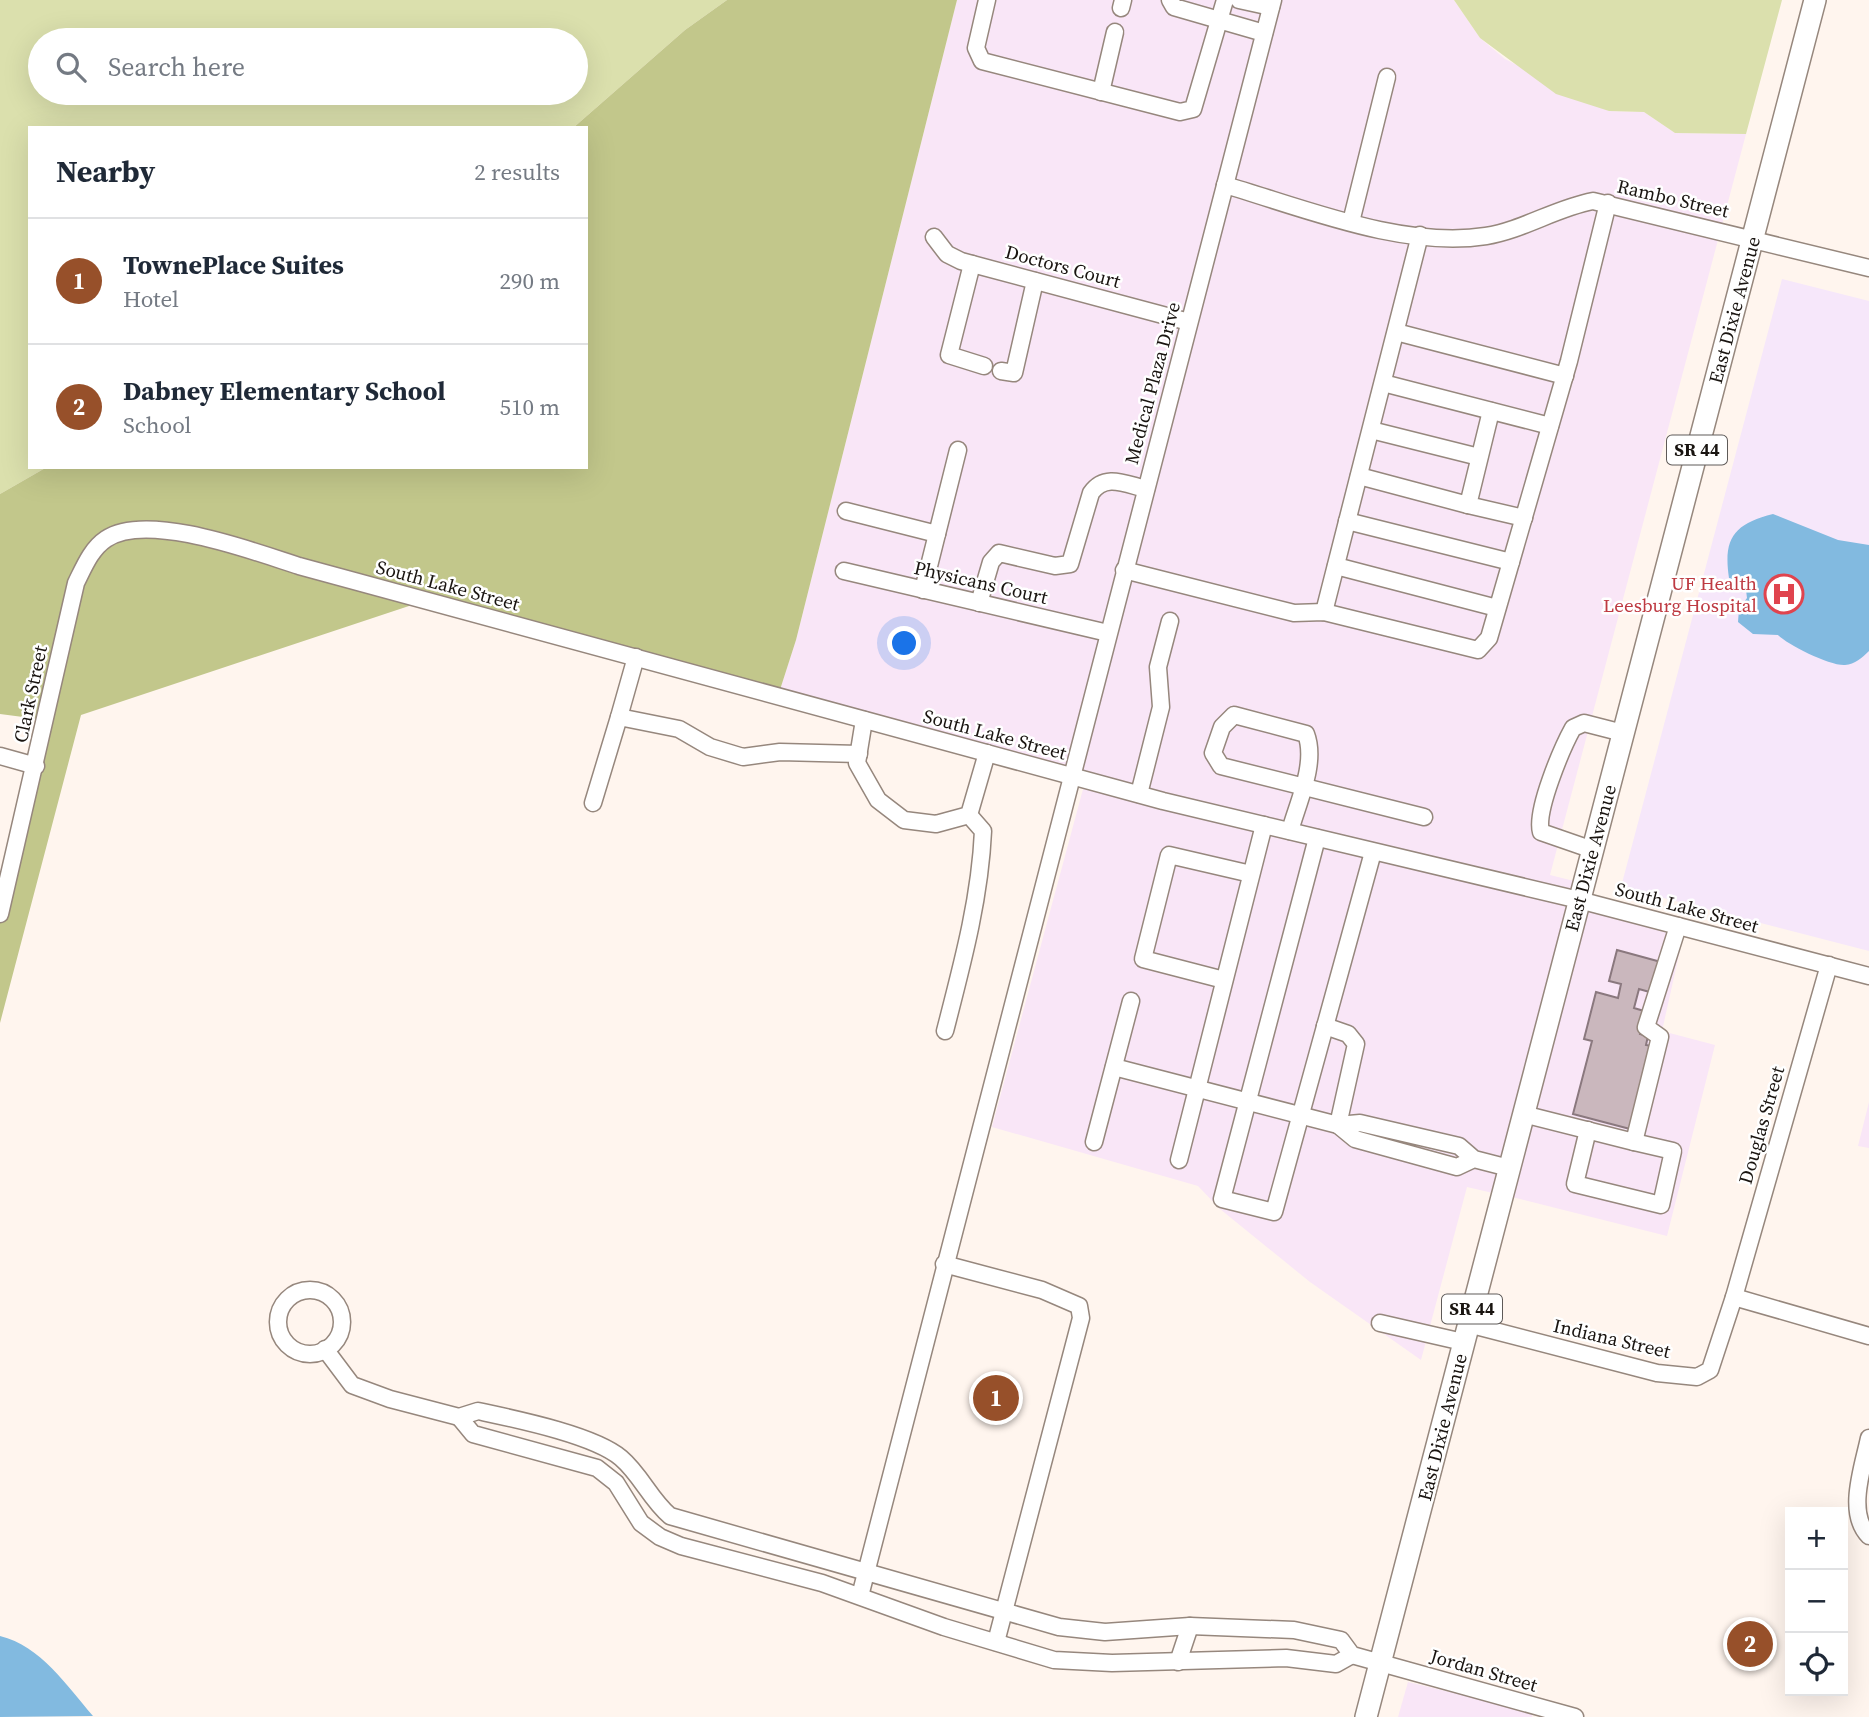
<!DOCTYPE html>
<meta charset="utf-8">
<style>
:root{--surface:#fff;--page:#f2f2f3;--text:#1f2937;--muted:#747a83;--line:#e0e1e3;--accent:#97502a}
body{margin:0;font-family:"Source Serif 4",serif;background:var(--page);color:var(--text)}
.controls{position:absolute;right:21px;bottom:21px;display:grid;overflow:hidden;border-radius:0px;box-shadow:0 7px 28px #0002}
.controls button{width:63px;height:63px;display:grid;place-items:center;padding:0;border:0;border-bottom:2px solid var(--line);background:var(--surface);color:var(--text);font:35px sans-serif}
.you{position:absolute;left:905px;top:644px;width:24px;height:24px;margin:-18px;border:5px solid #fff;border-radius:50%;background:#1a73e8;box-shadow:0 0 0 10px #1a73e833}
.badge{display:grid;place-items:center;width:46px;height:46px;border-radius:50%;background:var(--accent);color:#fff;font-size:23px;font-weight:700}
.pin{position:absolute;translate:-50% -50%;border:4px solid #fff;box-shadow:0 2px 7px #0006}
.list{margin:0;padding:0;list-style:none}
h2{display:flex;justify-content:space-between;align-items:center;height:91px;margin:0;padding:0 28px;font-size:30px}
h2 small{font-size:23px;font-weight:400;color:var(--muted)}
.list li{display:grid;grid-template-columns:46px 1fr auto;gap:21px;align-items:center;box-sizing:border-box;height:126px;padding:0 28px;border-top:2px solid var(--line)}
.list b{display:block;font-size:26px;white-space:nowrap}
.list p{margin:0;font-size:23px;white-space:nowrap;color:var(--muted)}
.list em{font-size:23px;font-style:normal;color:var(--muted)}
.icon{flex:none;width:38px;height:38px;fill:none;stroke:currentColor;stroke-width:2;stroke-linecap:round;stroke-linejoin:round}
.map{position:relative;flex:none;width:1869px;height:1717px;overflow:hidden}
.search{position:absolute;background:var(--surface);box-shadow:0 7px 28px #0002;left:28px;top:28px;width:560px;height:77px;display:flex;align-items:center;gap:18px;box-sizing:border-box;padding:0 24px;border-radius:38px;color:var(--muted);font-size:26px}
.panel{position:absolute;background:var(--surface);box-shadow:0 7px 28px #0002;left:28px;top:126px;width:560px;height:343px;border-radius:0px}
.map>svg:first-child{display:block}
.commercial{fill:#f9e6f7}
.medical{fill:#f6e7fa}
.green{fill:#dbe0ad;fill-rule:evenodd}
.forest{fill:#c2c78b}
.water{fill:#82bae0}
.building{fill:#cab7bd;stroke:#8a787e;stroke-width:2}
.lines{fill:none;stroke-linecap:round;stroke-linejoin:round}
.minor-casing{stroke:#96877d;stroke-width:19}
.major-casing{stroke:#96877d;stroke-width:24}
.minor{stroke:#fff;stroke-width:16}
.major{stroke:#fff;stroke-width:21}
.labels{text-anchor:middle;stroke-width:5;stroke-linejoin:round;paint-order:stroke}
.shield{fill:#fff;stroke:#5e5a58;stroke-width:2}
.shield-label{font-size:18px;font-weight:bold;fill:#191410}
.street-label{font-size:19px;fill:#191410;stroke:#fff}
.health-label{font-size:19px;fill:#be3a42;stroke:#fff;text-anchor:end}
</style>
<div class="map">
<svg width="1869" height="1717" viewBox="0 0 1869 1717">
<rect width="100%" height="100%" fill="#fff5ee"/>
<g class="commercial">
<polygon points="957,0 1454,0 1480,38 1505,59 1609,111 1644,112 1675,133 1746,134 1550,875 1574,881 1493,1193 1467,1187 1421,1360 1310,1282 1220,1209 1198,1186 992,1127 1086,778 778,696 796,640"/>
<polygon points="1587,911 1683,937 1662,1031 1715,1045 1667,1236 1512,1197"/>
<polygon points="1869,1102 1869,1148 1858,1146"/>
<polygon points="1408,1682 1533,1712 1532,1717 1398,1717"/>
</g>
<polygon class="medical" points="1782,279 1869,301 1869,951 1621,887"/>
<g class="green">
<path d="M0,0H727L685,30L573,128H30V467H47L0,494ZM40,40H576V93H40Z"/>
<polygon points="1454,0 1782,0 1746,134 1675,133 1644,112 1609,111 1556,94 1480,38"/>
</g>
<polygon class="forest" points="727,0 957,0 796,640 778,696 427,600 81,715 0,1023 0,906 46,720 0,714 0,494 47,467 586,467 586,128 573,128 685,30"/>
<g class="water">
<path d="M1773,514L1838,540L1869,545V651C1862,658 1855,664 1845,665C1830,666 1788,645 1778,635L1753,634L1738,622L1739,609L1747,598L1745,582L1729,578C1723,538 1734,524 1773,514Z"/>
<path d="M0,1636C41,1646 67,1686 93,1716L0,1717Z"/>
</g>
<polygon class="building" points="1617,950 1661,962 1653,993 1639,989 1634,1008 1644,1011 1640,1034 1648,1036 1646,1045 1651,1046 1630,1129 1573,1114 1592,1041 1584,1039 1596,992 1618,998 1621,984 1609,981"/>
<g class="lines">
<defs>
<g id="minor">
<polyline points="987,0 976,48 982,61 1180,112 1193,109 1225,0"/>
<polyline points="1170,0 1174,7 1264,33"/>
<polyline points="1239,0 1271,7"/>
<polyline points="1121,8 1123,0"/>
<polyline points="1101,92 1115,32"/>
<path d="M1225,185C1304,208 1403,249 1486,236C1523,230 1556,208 1593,201L1869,268"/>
<polyline points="1351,222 1387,77"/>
<polyline points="934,237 947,254 961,261 1189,322"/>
<polyline points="972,264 949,355 984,366"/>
<polyline points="1396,332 1565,376"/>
<polyline points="1001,371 1014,373 1035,281"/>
<polyline points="1383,383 1550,426"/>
<polyline points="1491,411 1468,505 1524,518"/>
<polyline points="1371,430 1479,457"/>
<polyline points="1359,476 1468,505"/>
<polyline points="846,511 937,534"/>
<polyline points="1347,521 1511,562"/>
<polyline points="1336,566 1497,608"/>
<polyline points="1124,570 1294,613 1324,612 1478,650 1489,638 1569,361 1608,203"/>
<polyline points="844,571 1108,633"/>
<polyline points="923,590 958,450"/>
<path d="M979,603L991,562L999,553L1055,566L1070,564L1091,493C1105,473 1125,484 1146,489"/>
<polyline points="1324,612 1420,235"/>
<polyline points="619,717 636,657"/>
<polyline points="864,720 857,763 878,800 904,820 936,824 969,815 987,753"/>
<polyline points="0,756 36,766"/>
<polyline points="1139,794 1161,707 1158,667 1170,621"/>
<polyline points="593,803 619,717 679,729 710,747 743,757 780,752 859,754"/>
<path d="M1290,831C1298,802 1317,763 1306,734L1234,715L1222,727L1213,753L1221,766L1424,817"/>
<polyline points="1317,838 1222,1199 1274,1212 1373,852"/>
<path d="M1593,850L1541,832C1535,811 1562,748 1573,728L1584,723L1623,733"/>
<path d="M0,914L76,583C84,567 91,549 106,539C147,511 255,552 299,566L1163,801L1579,900L1869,976"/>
<polyline points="1224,980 1143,959 1169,855 1251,874"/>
<path d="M945,1031C962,965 980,899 983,831L969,815"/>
<polyline points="1114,1067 1338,1125 1356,1044 1348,1034 1325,1026"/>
<polyline points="1523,1114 1634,1142 1660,1037 1646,1027 1678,926"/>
<polyline points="1588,1130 1575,1184 1661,1205 1673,1151 1634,1142"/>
<polyline points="1094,1142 1131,1001"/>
<polyline points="1474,1159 1457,1167 1355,1139 1338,1125 1360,1123 1459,1146 1474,1159 1509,1168"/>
<polyline points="1179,1160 1264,825"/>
<polyline points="944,1264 1042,1290 1079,1306 1081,1318 996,1642"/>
<circle cx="310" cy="1322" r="32"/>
<polyline points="1734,1297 1869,1336"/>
<polyline points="1380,1323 1463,1342"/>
<polyline points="1468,1324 1657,1373 1697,1377 1710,1370 1734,1297 1829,965"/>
<path d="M325,1349L352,1385L390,1399L459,1417L478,1411C515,1419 594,1435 621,1458C641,1475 650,1499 670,1516L1059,1627L1105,1632L1190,1626L1294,1630L1341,1640L1352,1655L1575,1717"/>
<polyline points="459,1417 473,1434 597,1468 616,1483 641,1523 660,1537 681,1546 822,1583 944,1627 1054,1660 1112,1663 1286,1658 1336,1664 1352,1655"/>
<path d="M1869,1438C1863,1467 1846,1513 1869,1536"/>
<polyline points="860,1596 1273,0"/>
<polyline points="1178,1662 1190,1626"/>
</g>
<polyline id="major" points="1366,1717 1815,0"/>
</defs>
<use href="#minor" class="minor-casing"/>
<use href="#major" class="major-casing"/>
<use href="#minor" class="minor"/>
<use href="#major" class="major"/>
</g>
<defs>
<symbol id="hospital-ring" viewBox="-11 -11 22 22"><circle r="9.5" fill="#fff" stroke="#e0444e" stroke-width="1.5"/><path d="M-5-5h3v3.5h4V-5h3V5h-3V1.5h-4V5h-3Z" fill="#e0444e"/></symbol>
</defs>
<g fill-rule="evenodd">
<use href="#hospital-ring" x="1762" y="572" width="44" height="44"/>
</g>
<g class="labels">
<g class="shield">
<rect x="1667" y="435.5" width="60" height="29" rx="5"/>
<rect x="1442" y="1294.5" width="60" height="29" rx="5"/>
</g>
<g class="shield-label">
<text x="1697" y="456">SR 44</text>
<text x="1472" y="1315">SR 44</text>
</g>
<g class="street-label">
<text transform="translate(1673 198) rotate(13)" y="7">Rambo Street</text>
<text transform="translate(1063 266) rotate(15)" y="7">Doctors Court</text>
<text transform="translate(1734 310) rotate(-75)" y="7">East Dixie Avenue</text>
<text transform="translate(1152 383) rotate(-75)" y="7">Medical Plaza Drive</text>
<text transform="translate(981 582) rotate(13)" y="7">Physicans Court</text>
<text transform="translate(448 585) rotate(15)" y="7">South Lake Street</text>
<text transform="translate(30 694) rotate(-78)" y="7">Clark Street</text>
<text transform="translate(995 734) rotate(15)" y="7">South Lake Street</text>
<text transform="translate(1590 858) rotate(-75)" y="7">East Dixie Avenue</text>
<text transform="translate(1687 907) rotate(15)" y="7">South Lake Street</text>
<text transform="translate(1761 1125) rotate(-74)" y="7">Douglas Street</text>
<text transform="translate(1612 1338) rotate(13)" y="7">Indiana Street</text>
<text transform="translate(1442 1427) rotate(-76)" y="7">East Dixie Avenue</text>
<text transform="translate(1484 1670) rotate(16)" y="7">Jordan Street</text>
</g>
<g class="health-label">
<text x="1757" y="590">UF Health<tspan x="1757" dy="22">Leesburg Hospital</tspan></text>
</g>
</g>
</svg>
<div class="controls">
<button>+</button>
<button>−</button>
<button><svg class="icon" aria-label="locate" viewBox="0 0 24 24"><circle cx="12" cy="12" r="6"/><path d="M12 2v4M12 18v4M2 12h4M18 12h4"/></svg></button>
</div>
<div class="you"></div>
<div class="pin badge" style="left:996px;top:1398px">1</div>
<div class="pin badge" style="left:1750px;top:1644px">2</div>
<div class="search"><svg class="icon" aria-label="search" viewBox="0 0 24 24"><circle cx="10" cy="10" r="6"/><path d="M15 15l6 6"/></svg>Search here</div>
<section class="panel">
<h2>Nearby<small>2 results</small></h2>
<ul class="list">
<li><span class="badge">1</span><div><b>TownePlace Suites</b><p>Hotel</p></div><em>290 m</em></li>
<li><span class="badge">2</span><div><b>Dabney Elementary School</b><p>School</p></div><em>510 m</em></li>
</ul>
</section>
</div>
